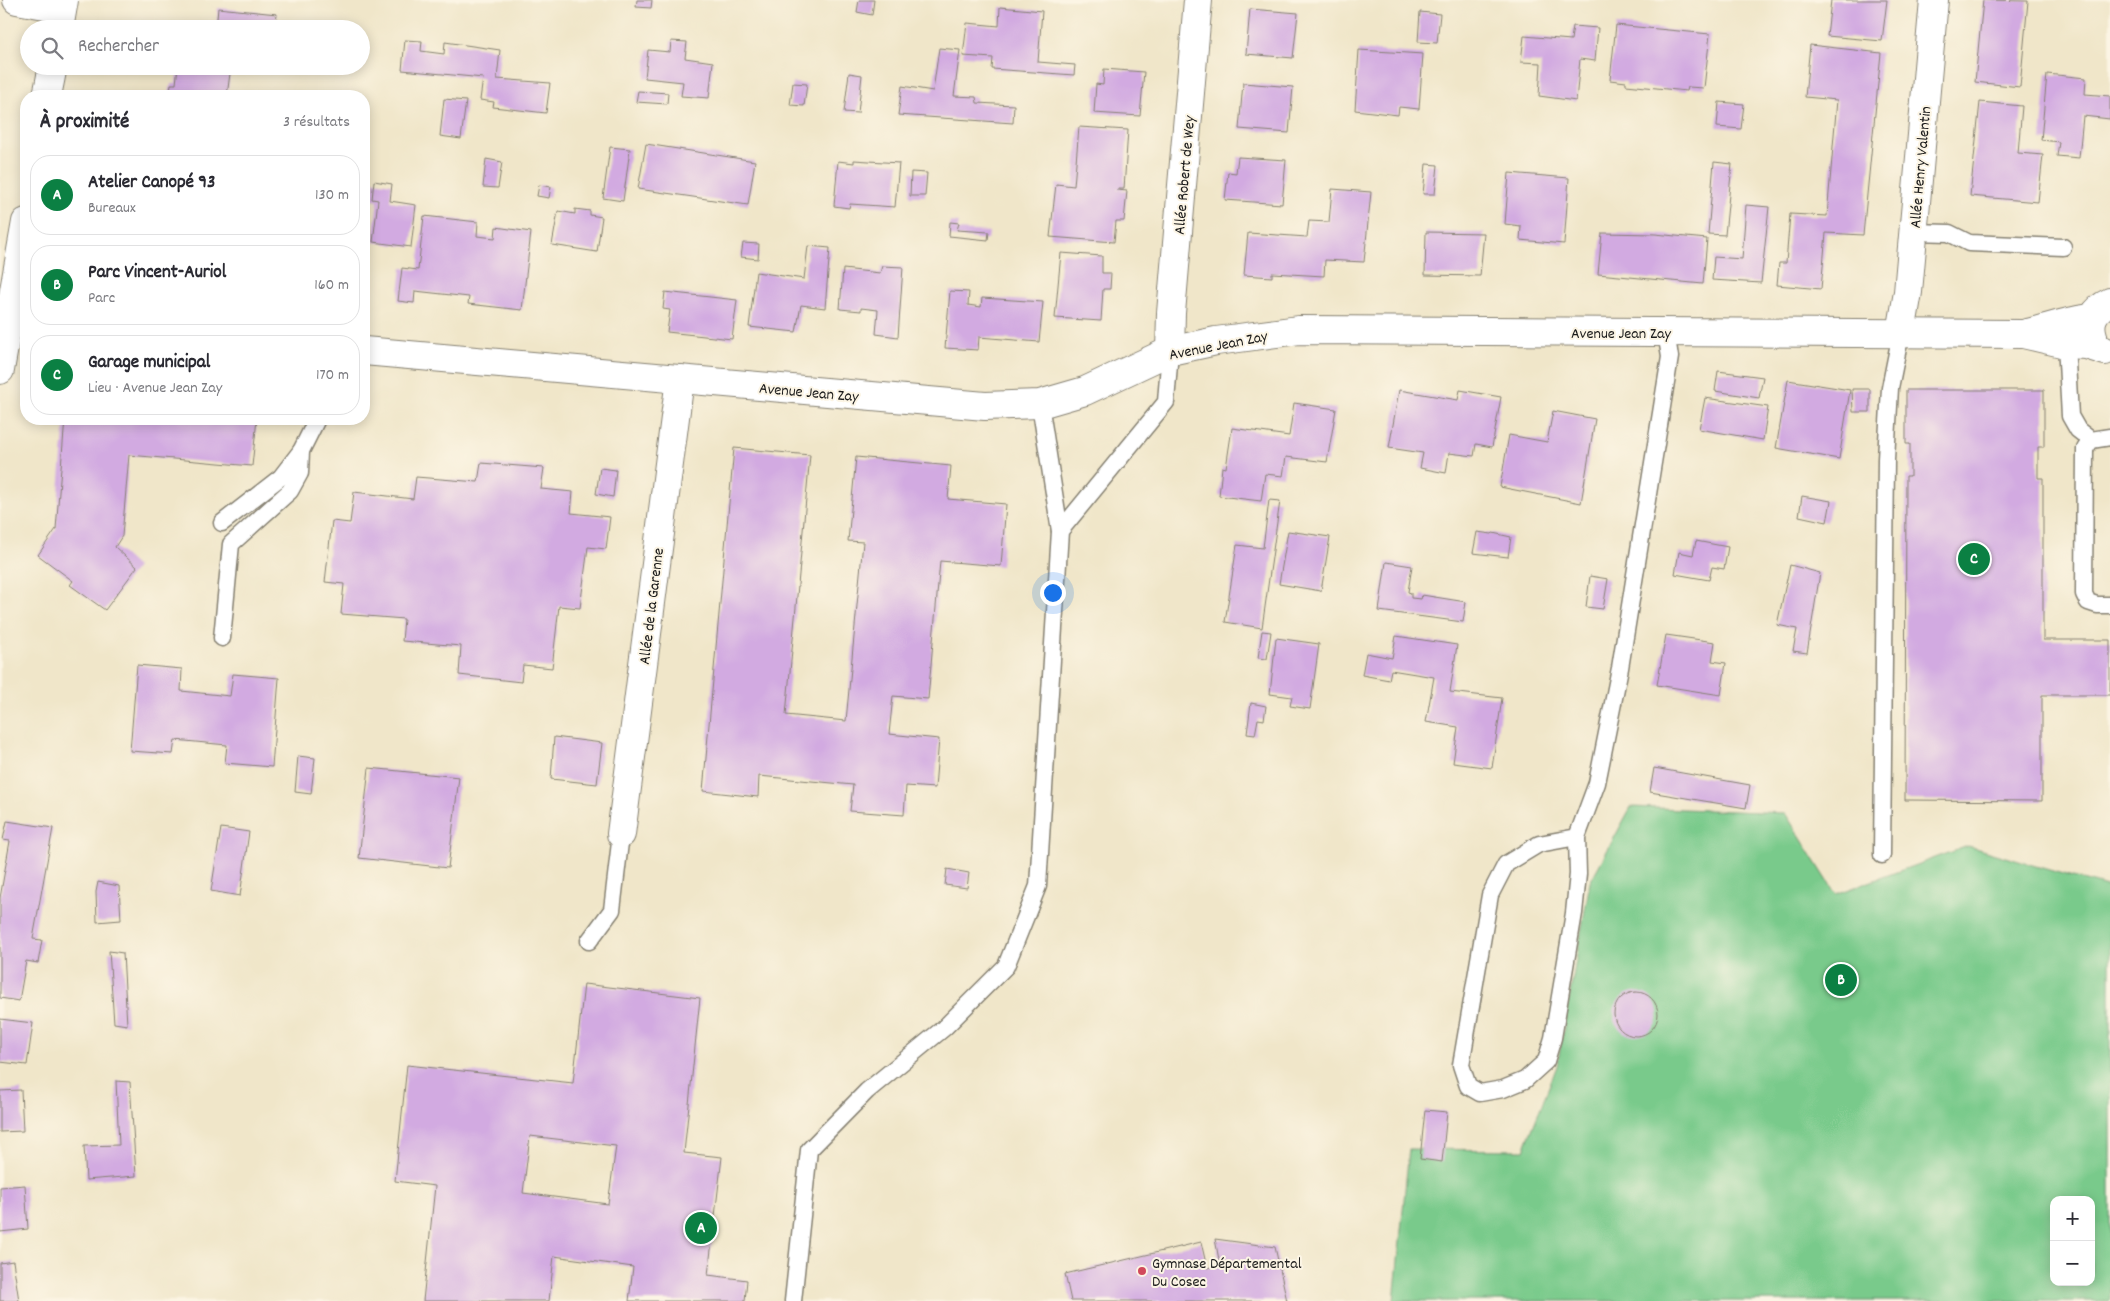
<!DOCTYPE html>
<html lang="fr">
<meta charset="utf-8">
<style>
:root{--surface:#fff;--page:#f7f7f7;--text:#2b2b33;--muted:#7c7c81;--line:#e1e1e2;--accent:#0b8043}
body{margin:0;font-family:Dekko,sans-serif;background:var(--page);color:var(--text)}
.controls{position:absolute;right:15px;bottom:15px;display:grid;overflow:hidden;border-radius:10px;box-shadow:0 2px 12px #0003}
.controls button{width:45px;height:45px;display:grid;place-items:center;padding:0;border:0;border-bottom:1px solid var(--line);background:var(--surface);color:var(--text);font:25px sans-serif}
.you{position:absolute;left:1052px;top:592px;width:18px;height:18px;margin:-12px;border:4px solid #fff;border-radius:50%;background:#1a73e8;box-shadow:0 0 0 8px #1a73e833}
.badge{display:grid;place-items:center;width:32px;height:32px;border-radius:50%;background:var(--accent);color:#fff;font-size:16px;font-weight:700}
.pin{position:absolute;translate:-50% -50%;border:2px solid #fff;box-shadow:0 1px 5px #0006}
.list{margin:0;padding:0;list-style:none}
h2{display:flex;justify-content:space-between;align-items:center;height:65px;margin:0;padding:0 20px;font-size:21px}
h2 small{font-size:16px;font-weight:400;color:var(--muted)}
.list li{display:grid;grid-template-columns:32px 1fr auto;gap:15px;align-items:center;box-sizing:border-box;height:80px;margin:0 10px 10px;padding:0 10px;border:1px solid var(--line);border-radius:20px}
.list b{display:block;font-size:19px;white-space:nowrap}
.list p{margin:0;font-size:16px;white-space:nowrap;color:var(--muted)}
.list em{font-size:16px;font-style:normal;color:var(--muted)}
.icon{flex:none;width:28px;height:28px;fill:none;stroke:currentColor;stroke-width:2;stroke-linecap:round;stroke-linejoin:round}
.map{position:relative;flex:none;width:2110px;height:1301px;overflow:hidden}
.search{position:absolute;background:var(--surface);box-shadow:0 2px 12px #0003;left:20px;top:20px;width:350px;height:55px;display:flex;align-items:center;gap:12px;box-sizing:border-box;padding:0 18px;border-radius:28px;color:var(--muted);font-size:19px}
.panel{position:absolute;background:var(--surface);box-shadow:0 2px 12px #0003;left:20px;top:90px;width:350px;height:335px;border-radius:20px}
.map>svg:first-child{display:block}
.green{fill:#79ca8b;stroke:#4a7354;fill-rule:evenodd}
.building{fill:#d2aae1;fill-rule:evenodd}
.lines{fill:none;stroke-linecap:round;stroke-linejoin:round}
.lane-casing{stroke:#868172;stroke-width:19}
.street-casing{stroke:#868172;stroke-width:30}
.secondary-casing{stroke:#868172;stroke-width:30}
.lane{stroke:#fff;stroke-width:16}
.street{stroke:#fff;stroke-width:28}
.secondary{stroke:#fff;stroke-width:28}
.poi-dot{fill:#d1495b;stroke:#fcf5e5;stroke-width:2}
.labels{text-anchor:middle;stroke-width:4;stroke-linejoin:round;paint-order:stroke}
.street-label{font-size:16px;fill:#1c1c1c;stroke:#fcf5e5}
.poi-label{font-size:16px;fill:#1c1c1c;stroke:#fcf5e5;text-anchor:start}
</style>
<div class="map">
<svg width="2110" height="1301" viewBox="0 0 2110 1301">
<rect width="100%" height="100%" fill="#fcf5e5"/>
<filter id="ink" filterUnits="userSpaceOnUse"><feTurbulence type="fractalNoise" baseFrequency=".02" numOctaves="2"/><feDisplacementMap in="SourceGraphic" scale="10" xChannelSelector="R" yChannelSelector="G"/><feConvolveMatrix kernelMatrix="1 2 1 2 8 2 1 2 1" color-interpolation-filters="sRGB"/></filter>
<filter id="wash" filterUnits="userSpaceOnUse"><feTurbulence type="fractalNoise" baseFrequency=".0096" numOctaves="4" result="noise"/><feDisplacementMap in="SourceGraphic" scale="20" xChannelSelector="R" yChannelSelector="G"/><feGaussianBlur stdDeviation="1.12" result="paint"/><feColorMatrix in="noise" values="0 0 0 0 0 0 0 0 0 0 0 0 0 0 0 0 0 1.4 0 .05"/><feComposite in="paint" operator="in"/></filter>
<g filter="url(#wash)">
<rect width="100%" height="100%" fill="#f0e6c9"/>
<path class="green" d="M1631,807L1785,813L1836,894L1968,846L2110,888V1301H1394L1409,1149L1524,1150L1557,1066L1590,882ZM2054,1200H2091V1282H2054Z"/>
<g id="blocks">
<g class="building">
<polygon points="637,0 652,0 651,8 636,7"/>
<polygon points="859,0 874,0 872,15 857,12"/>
<polygon points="1831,0 1887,0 1882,41 1827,36"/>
<polygon points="1983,0 2028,1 2020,87 1975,82"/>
<polygon points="1000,7 1042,11 1038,62 1075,65 1074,75 992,69 993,58 963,56 967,23 999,26"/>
<polygon points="218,8 277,14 275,29 216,29"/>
<polygon points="1250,9 1298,13 1293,58 1246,54"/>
<polygon points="1420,12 1440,14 1437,43 1418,42"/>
<polygon points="1616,25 1710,34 1704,88 1688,87 1687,91 1626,85 1626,82 1610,80"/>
<polygon points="1573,26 1598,28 1595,61 1580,59 1576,101 1539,96 1541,63 1521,62 1524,36 1571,40"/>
<polygon points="405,40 422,41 421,51 444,54 445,42 500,50 497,79 550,83 546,113 493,107 494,102 480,100 483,78 402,70"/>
<polygon points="671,41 687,42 685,58 713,62 709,98 681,96 683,82 645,78 648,50 670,52"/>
<polygon points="1810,45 1881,53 1863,235 1826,233 1821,289 1777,285 1779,263 1786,263 1790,214 1827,216 1837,100 1805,97"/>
<polygon points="939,48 960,50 954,96 976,97 977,103 1014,105 1013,123 898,115 902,86 933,91"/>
<polygon points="1359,50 1423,54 1419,109 1399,107 1398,115 1355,110"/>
<polygon points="178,66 231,66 227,96 169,96 171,84 176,84"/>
<polygon points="1104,69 1144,72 1140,116 1094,113 1096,84 1103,85"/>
<polygon points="849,73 862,75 858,113 844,112"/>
<polygon points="2047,74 2086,78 2085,94 2110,96 2110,119 2083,116 2079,158 2057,156 2059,142 2041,140"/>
<polygon points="793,83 807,84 804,106 790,105"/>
<polygon points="1243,83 1293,87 1289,133 1239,129"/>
<polygon points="638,91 668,93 667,104 636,102"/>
<polygon points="444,99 466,101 461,139 440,136"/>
<polygon points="1719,102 1744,104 1741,129 1717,127"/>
<polygon points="1980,102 2022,106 2018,153 2043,155 2038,202 1970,196"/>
<polygon points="1079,127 1128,130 1124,189 1117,189 1117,190 1127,191 1124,221 1116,221 1114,242 1050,237 1056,184 1074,186"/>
<polygon points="646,144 755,161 748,205 638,189"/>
<polygon points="610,147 630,149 623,201 603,198"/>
<polygon points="1238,157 1286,160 1282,204 1225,200 1228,172 1236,173"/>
<polygon points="486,159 502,162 498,188 483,187"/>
<polygon points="854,160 899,163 895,207 850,204 849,208 834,206 838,161 854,163"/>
<polygon points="1714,162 1732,164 1725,235 1708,234"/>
<polygon points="1426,164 1438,165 1435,194 1423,194"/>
<polygon points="911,172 927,173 925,196 910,196"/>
<polygon points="1509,173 1569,178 1564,244 1520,240 1521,226 1505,224"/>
<polygon points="374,181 392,184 390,201 416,205 411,247 373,242 378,200 372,199"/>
<polygon points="539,185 551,187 549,198 537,196"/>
<polygon points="1332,189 1371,192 1364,262 1325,260 1324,276 1272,273 1272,277 1244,275 1248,233 1307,237 1309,221 1329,222"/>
<polygon points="1746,205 1769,207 1761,283 1712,280 1714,257 1742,259"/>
<polygon points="575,209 590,211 590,215 602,217 597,252 552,245 558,211 575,214"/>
<polygon points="424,216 478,222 477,236 495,238 496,227 531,232 522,310 468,304 469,297 415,291 414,303 398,301 402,268 418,270"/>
<polygon points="950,222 959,223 957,230 989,232 988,240 949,236"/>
<polygon points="1426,232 1484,233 1480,276 1425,275"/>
<polygon points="1602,233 1655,234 1707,239 1703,284 1598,274"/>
<polygon points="743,243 759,244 758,259 741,257"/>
<polygon points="808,246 830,248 825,308 801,305 796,332 749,327 756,272 804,279"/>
<polygon points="1061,253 1102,256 1102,273 1111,273 1110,289 1103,289 1101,321 1055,318"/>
<polygon points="882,266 903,267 898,337 876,334 878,310 861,308 861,311 840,309 843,269 880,273"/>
<polygon points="950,291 969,292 968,305 981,307 982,298 1043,302 1039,342 979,337 978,350 945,348"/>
<polygon points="665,292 737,300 732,339 667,332 670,310 663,309"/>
<polygon points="1718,371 1763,377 1759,398 1715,391"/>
<polygon points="1788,380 1850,390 1839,459 1776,448"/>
<polygon points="1852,389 1870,389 1870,412 1853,412"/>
<polygon points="1399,390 1458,400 1460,390 1501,397 1492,447 1476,444 1474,456 1449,453 1446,473 1420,468 1423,453 1389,448"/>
<polygon points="1906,390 2044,390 2044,447 2038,447 2038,478 2043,478 2043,640 2110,640 2110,695 2042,695 2042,801 1905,800 1906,476 1910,476 1910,444 1906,444"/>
<polygon points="1705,398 1768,407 1763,440 1699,429"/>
<polygon points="1294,403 1336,409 1327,462 1286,457 1283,476 1265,474 1261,501 1219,496 1222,467 1226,468 1232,428 1289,436"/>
<polygon points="1553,411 1595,419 1581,503 1500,487 1509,435 1547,442"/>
<polygon points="65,419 257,419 252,466 129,455 122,536 115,547 137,567 105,610 70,585 73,581 38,555 56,529"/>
<polygon points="734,448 810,455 786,715 846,721 863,542 848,541 856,457 951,466 948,499 1006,504 1001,566 940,561 928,699 893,696 889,734 939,739 935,788 906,786 904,815 850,811 853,785 759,776 758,797 703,791"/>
<polygon points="481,463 544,468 541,489 573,492 571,513 610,517 606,549 588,547 580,608 559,606 552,668 523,665 521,682 459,675 461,646 402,641 404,619 341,614 344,584 325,582 332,521 350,523 354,492 413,499 416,477 478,482"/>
<polygon points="600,468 616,470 613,497 596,494"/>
<polygon points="1802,496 1831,501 1827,522 1799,516"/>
<polygon points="1269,500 1280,501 1262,628 1225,622 1237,545 1263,548"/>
<polygon points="1288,531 1330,537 1321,591 1279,584"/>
<polygon points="1477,532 1492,534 1493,533 1511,537 1508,557 1473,553"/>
<polygon points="1696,541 1728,547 1724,569 1712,567 1709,580 1675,574 1679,552 1693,555"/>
<polygon points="1386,562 1412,566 1408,592 1411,593 1411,598 1421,599 1422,595 1466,602 1463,622 1379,611"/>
<polygon points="1790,565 1820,573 1807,653 1793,651 1797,629 1777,625"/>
<polygon points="1590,576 1608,579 1603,609 1586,607"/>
<polygon points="1262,631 1271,632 1267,659 1258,658"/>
<polygon points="1666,635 1715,642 1712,661 1726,663 1721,695 1657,685"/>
<polygon points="1396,636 1457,645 1450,692 1502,698 1492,768 1453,763 1458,727 1426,722 1434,677 1391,670 1389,680 1362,675 1366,653 1392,658"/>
<polygon points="1276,638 1319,644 1310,709 1290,706 1292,697 1270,694"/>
<polygon points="137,665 182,669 181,691 230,696 233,674 279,678 272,767 225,763 227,745 175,740 173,754 130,751"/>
<polygon points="1251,703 1266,706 1264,720 1258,719 1255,735 1247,734"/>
<polygon points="554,737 602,743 597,784 551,779"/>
<polygon points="298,756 315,758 311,794 295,792"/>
<polygon points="369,768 459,777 448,868 359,858"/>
<polygon points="1654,768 1750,785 1746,808 1650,792"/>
<polygon points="7,821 53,828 33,939 42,940 38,963 26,961 19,1001 0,998 0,898 10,841 3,840"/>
<polygon points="221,828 249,832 240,896 211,891"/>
<polygon points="947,869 969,873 967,888 945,885"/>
<polygon points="98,882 119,886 121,920 97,922 96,892"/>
<polygon points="109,951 123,953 127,1025 114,1023"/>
<path d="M584,984L700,998L684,1153L722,1157L708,1275L747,1280L745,1301H629L633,1267L554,1256L549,1301H423L435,1186L395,1181L407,1065L573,1083ZM530,1136L616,1146L608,1204L523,1193Z"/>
<circle cx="1636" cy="1014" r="22"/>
<polygon points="0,1019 33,1023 27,1065 0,1062"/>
<polygon points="116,1081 130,1082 136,1176 86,1180 84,1146 119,1145"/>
<polygon points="21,1090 23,1131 0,1132 0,1091"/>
<polygon points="1425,1110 1447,1112 1442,1162 1420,1159"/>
<polygon points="25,1185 28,1229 0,1232 0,1187"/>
<polygon points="1215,1239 1275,1247 1287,1301 1071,1301 1065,1274 1201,1242 1207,1268 1220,1265"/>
<polygon points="13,1261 19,1301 0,1301 0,1263"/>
</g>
</g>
</g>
<g filter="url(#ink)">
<use href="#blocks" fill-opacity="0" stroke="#868172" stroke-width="1"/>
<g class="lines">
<defs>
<g id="lane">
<polyline points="1913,232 1949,233 1969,243 2063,247"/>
<polyline points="2066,344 2070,416 2078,430 2091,440"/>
<polyline points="1040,404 1060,531"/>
<polyline points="2110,437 2091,440 2085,449 2084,594 2088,602 2097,605 2110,605"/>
<polyline points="222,523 281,477 301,451"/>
<polyline points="222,638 231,544 290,491 300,473 301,451 317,419"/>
<polyline points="1577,837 1539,844 1506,864 1490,895 1461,1065 1468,1086 1480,1093 1503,1089 1525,1080 1546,1061 1553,1038 1574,913 1578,874 1577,837 1597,783 1620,668 1670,357 1666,332"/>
<polyline points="1882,855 1886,459 1890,388 1901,333"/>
<polyline points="589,941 612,910 621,834"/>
<polyline points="793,1301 809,1150 867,1091 944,1028 1006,966 1038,886 1060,531 1166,402 1170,351"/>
</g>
<g id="street">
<polyline points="17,0 62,8"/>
<polyline points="1901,333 1908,292 1934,0"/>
<path d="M2027,333C2049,328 2069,320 2092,318"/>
<path d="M2093,336C2088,320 2095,309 2110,302"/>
<polyline points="364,351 985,406 1040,404 1085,391 1170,351 1216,341 1299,330 2023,334 2066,344 2086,345 2105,351"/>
<polyline points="1170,351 1171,313 1198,0"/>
<polyline points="621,834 680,379"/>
</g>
<g id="secondary">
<polyline points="59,29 64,0"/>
<polyline points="47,96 53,66"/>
<polyline points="0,370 26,222"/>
</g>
</defs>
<use href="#lane" class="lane-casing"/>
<use href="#street" class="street-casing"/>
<use href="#secondary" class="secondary-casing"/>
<use href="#lane" class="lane"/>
<use href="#street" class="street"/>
<use href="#secondary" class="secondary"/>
</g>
</g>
<circle class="poi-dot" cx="1142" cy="1271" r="5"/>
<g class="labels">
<g class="street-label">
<text transform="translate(1919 167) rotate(-85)" y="6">Allée Henry Valentin</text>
<text transform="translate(1183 175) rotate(-85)" y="6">Allée Robert de Wey</text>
<text x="1621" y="338">Avenue Jean Zay</text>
<text transform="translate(1218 344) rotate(-11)" y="6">Avenue Jean Zay</text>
<text transform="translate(809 391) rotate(5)" y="6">Avenue Jean Zay</text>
<text transform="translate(650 606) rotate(-83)" y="6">Allée de la Garenne</text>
</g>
<g class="poi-label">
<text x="1152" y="1268">Gymnase Départemental<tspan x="1152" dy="18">Du Cosec</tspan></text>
</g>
</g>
</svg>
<div class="controls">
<button>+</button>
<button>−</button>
</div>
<div class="you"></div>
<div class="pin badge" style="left:701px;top:1228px">A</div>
<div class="pin badge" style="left:1841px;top:980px">B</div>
<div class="pin badge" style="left:1974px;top:559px">C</div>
<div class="search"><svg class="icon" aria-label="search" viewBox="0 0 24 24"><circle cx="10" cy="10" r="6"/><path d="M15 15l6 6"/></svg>Rechercher</div>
<section class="panel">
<h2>À proximité<small>3 résultats</small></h2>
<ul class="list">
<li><span class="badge">A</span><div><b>Atelier Canopé 93</b><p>Bureaux</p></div><em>130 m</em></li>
<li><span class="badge">B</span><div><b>Parc Vincent-Auriol</b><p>Parc</p></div><em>160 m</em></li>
<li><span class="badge">C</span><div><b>Garage municipal</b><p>Lieu · Avenue Jean Zay</p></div><em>170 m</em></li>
</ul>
</section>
</div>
